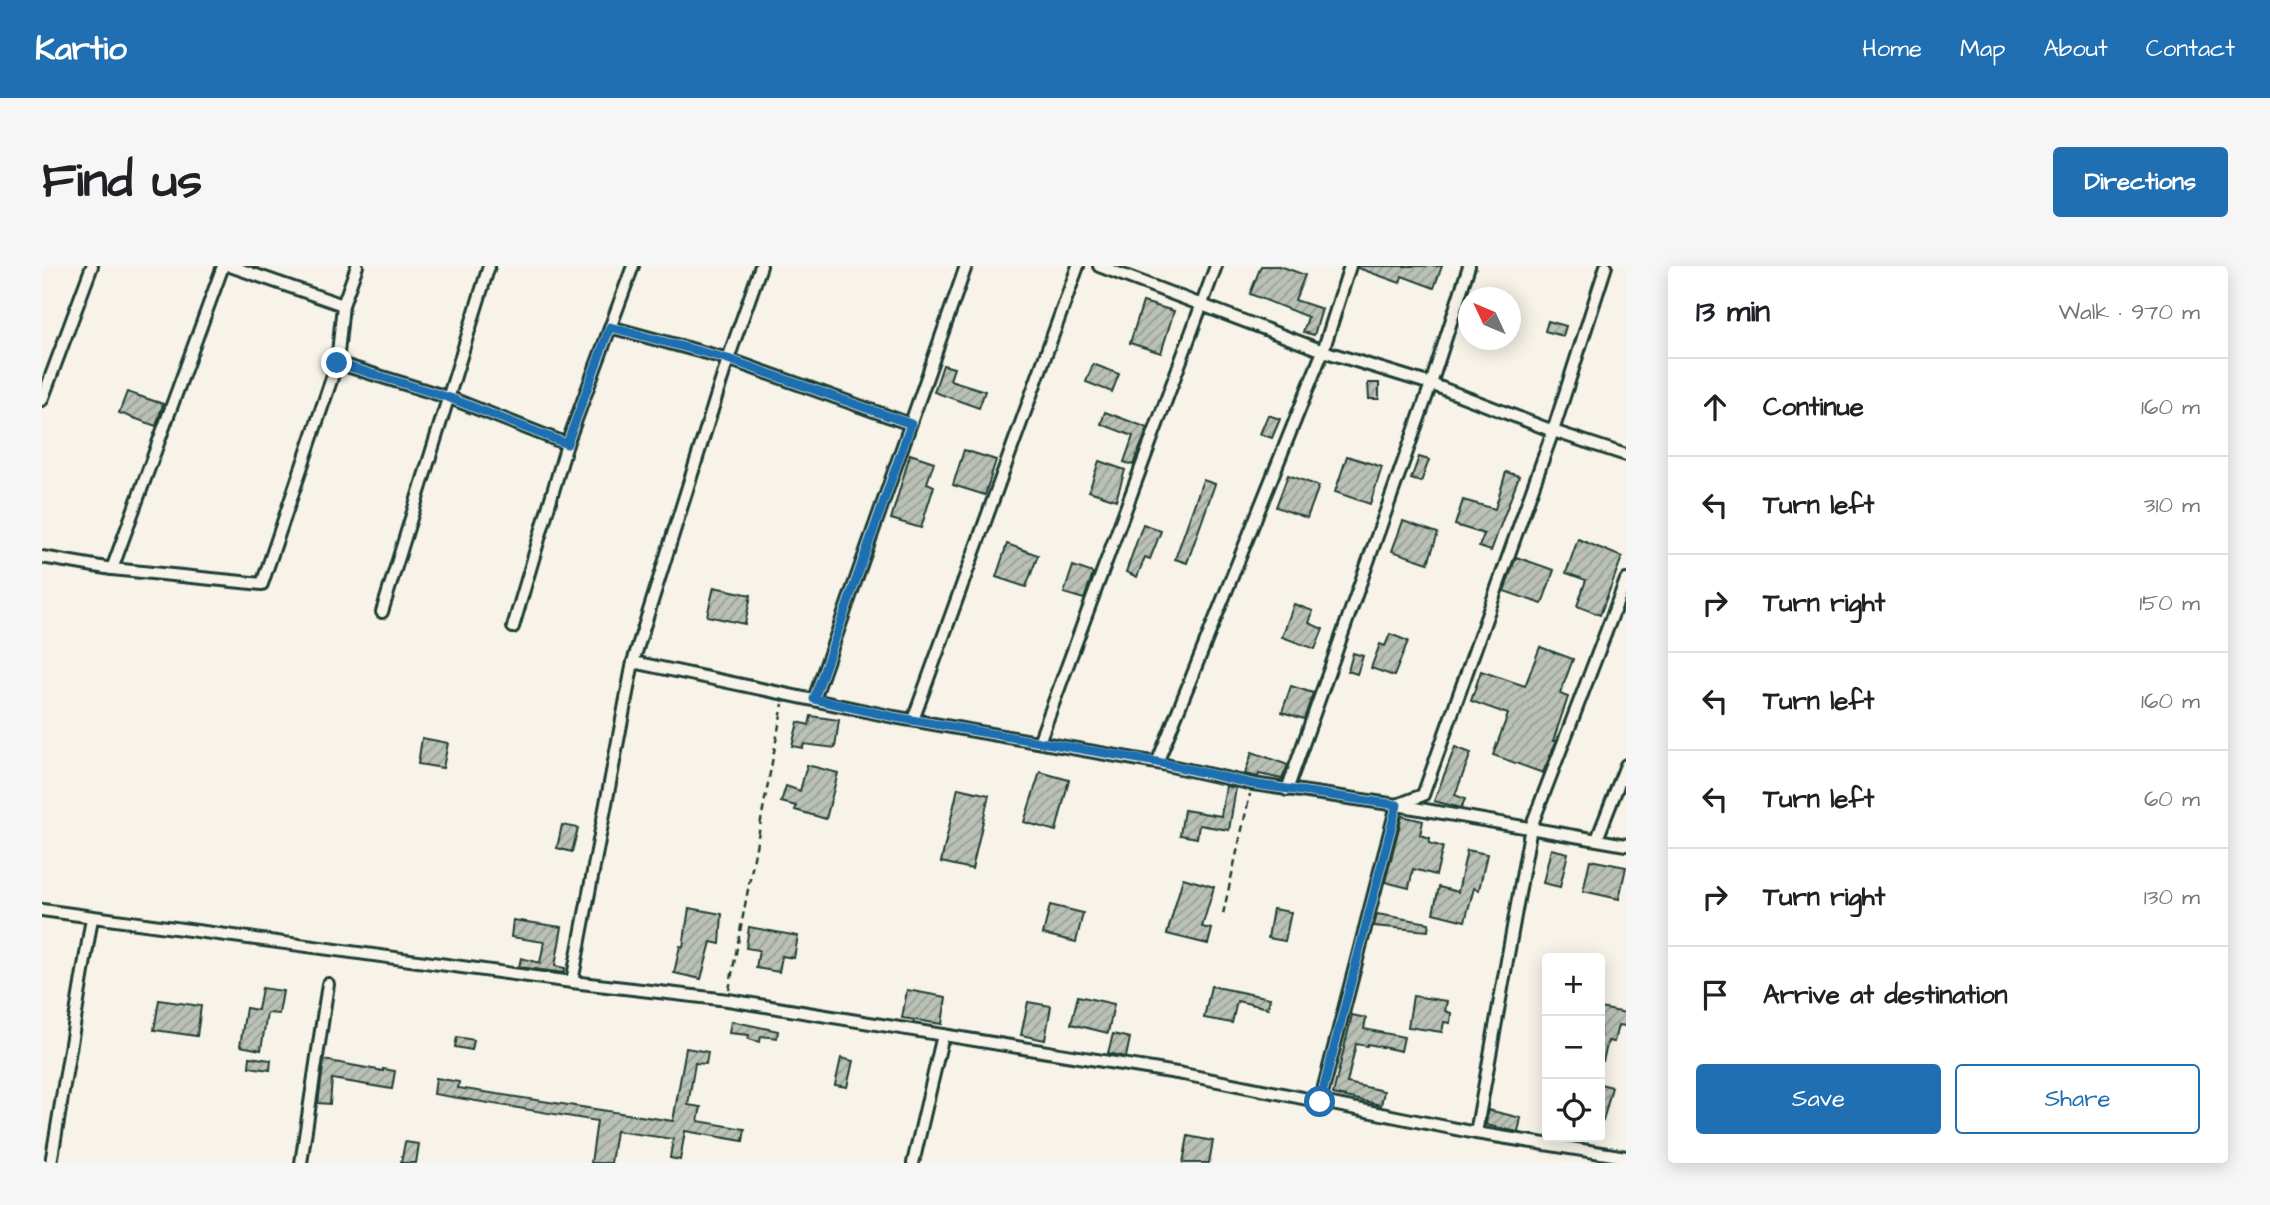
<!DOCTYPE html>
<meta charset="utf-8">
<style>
:root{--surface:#fff;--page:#f6f6f6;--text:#202124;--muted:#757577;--line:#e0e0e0;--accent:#1f6fb2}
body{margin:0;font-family:"Architects Daughter",sans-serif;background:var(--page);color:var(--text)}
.controls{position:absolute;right:21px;bottom:21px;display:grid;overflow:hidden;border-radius:7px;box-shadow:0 4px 18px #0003}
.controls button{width:63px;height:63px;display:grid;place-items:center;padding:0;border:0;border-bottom:2px solid var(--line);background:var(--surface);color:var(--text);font:35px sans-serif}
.compass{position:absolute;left:1416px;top:21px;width:63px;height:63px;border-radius:50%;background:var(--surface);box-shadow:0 4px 18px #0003;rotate:314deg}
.stop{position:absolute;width:21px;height:21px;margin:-16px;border:5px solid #1f6fb2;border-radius:50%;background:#fff}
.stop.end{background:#1f6fb2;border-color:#fff;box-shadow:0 2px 7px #0008}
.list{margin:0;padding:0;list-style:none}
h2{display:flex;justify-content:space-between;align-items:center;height:91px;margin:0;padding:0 28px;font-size:30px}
h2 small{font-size:23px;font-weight:400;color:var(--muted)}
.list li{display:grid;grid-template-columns:46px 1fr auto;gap:21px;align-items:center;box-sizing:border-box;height:98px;padding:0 28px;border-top:2px solid var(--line)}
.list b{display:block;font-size:26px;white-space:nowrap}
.list em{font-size:23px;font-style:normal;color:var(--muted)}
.actions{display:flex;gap:14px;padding:21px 28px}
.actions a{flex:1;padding:16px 0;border:2px solid var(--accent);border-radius:7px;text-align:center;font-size:24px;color:var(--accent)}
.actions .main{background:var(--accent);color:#fff}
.icon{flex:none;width:38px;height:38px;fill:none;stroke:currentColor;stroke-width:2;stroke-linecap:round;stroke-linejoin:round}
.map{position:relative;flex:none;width:1584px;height:897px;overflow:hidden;border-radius:7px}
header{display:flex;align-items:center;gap:42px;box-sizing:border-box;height:98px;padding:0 35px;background:var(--accent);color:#fff}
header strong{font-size:33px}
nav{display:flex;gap:38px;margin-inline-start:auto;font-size:24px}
.intro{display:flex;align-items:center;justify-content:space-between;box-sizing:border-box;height:168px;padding:0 42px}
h1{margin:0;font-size:49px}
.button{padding:18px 32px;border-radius:7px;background:var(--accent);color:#fff;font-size:24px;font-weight:700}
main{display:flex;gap:42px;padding:0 42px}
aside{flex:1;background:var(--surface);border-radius:7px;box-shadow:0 4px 18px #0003}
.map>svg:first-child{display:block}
.building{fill:url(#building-hatch);stroke:#1f3d34;stroke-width:2}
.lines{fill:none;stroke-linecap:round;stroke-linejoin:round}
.street-casing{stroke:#1f3d34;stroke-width:16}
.path{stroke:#1f3d34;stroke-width:2.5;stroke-dasharray:7 5;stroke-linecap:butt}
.street{stroke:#f7f3e8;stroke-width:10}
.route{stroke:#1f6fb2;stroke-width:9}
</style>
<header>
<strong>Kartio</strong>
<nav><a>Home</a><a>Map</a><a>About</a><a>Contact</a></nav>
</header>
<div class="intro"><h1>Find us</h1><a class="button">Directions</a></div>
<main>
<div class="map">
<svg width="1584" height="897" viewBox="0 0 1584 897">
<defs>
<pattern id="building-hatch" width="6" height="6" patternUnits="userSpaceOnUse" patternTransform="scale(1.75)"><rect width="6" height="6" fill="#bbc1b6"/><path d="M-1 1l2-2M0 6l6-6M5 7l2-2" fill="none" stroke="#979e95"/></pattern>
</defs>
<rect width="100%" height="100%" fill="#f7f3e8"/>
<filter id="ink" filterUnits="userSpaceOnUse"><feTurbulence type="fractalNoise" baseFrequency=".0143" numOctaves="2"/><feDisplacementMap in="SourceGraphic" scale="14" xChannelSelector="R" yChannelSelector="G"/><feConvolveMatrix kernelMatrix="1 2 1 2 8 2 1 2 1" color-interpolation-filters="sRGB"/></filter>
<g filter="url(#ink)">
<g class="building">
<polygon points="1219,0 1238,0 1263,9 1253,34 1280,43 1272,69 1261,66 1266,51 1208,28"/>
<polygon points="1316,0 1400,0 1392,22 1360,10 1358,17 1316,2"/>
<polygon points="1101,36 1132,45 1119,87 1088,77"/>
<polygon points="1506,55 1524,60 1521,70 1503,65"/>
<polygon points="1051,98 1077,108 1070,126 1044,116"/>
<polygon points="901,99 912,102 908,114 943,125 937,142 892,126"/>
<polygon points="1326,117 1337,117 1337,133 1327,133"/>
<polygon points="85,126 121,138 114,160 77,147"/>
<polygon points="1063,146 1106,162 1091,199 1082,196 1091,170 1059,158"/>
<polygon points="1226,149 1238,153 1230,172 1218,168"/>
<polygon points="922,184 954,194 943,229 911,219"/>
<polygon points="868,188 892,196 885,217 892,220 879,262 849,253"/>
<polygon points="1305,190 1340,201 1328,238 1293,226"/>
<polygon points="1377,191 1387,194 1379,216 1369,213"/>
<polygon points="1057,195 1083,204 1074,234 1047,225"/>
<polygon points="1464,206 1477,210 1449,285 1437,281 1442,268 1413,259 1421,234 1453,243"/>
<polygon points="1246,209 1277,220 1265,252 1234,241"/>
<polygon points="1161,214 1173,218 1145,297 1133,293"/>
<polygon points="1361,255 1396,267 1386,297 1350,285"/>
<polygon points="1101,258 1119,265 1108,293 1103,291 1095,311 1084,306"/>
<polygon points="1536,273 1580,291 1558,349 1535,340 1544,314 1524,307"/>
<polygon points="965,278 996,289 984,321 954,311"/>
<polygon points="1474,291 1512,304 1500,338 1462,325"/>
<polygon points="1031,300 1051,307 1042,333 1022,327"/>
<polygon points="672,321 709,329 703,358 665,350"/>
<polygon points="1252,338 1271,345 1267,357 1281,363 1273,383 1240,371"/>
<polygon points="1348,368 1366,375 1352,410 1329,402 1338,378 1343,380"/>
<polygon points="1498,381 1531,393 1518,428 1526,431 1511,475 1514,475 1501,507 1451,489 1466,448 1429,435 1439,405 1483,420"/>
<polygon points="1311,387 1321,390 1315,408 1306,405"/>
<polygon points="1249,420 1271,427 1262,453 1240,446"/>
<polygon points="769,450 797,454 793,482 762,478 761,482 750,480 756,456 767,459"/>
<polygon points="380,472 406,477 401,502 376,498"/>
<polygon points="1413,481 1429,487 1413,529 1423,533 1419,542 1392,535"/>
<polygon points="1210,486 1246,499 1240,513 1217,508 1216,511 1203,508"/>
<polygon points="765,499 796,507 784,553 753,544 754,540 739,536 744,520 758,525"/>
<polygon points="998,506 1027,514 1014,565 982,556"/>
<polygon points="1184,520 1194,522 1187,564 1157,559 1155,572 1138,569 1142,544 1179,550"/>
<polygon points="916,522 947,529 930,603 899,596"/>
<polygon points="1360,550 1381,555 1378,569 1388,572 1387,577 1401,581 1394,609 1371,603 1367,622 1343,616"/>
<polygon points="520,559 536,562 530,586 515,582"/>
<polygon points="1509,583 1526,587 1518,621 1501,617"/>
<polygon points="1425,584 1445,588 1437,624 1432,622 1423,655 1391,647 1397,621 1416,626"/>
<polygon points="1548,594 1584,601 1577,633 1541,625"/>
<polygon points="1141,612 1172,621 1160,661 1170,663 1166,678 1125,668"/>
<polygon points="1008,639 1041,647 1034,676 1001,668"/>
<polygon points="647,642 680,648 678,678 669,676 659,713 632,707 638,680 641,681"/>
<polygon points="1231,643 1249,646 1243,675 1226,672"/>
<polygon points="1335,648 1387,657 1386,665 1332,660"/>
<polygon points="471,654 520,661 513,700 523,702 522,707 477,701 479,692 498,697 502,676 469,671"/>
<polygon points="707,661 756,670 752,692 740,690 737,706 714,702 717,684 704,682"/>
<polygon points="1169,720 1228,732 1226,742 1195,735 1190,757 1162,752"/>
<polygon points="220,722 241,725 237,748 225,747 219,784 198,780 204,742 216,744"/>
<polygon points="865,724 904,731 900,758 860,752"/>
<polygon points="1036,730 1072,738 1066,767 1029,758"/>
<polygon points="1371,730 1405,735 1403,745 1409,747 1408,757 1402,756 1400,766 1366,761"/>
<polygon points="117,734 159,740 155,770 112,764"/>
<polygon points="986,736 1009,740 1003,774 979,769"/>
<polygon points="1558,742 1584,747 1584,760 1576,759 1572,776 1566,775 1561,795 1558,794"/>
<polygon points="1310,749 1324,752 1322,763 1362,771 1359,785 1326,778 1325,780 1314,778 1305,817 1342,825 1339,839 1291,828"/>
<polygon points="689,755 736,765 735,772 719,770 718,776 706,773 707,769 687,767"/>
<polygon points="1071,768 1088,772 1084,791 1066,787"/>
<polygon points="415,771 432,774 430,784 413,781"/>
<polygon points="644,782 666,786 664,798 653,797 646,839 659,841 656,855 703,863 701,875 643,865 638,894 628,892 631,873 574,865 569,897 549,897 555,855 392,828 394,812 417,816 416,822 631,855"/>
<polygon points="208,791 229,794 228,804 207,801"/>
<polygon points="799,792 811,795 805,821 793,819"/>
<polygon points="282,794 341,805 341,803 353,805 350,823 290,813 288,838 276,837"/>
<polygon points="1558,818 1570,821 1561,855 1558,855"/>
<polygon points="1446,844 1479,852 1476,866 1444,859"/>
<polygon points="1146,870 1171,875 1167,897 1141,897"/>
<polygon points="363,876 377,878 374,897 359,897"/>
</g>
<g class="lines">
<defs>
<g id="street">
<polyline points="188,0 301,39 295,97 408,132 525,178"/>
<polyline points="1057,0 1281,85 1389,118 1511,165 1584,189"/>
<polyline points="301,39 315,0"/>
<polyline points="568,61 686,93 868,158"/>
<polyline points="0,134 50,0"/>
<polyline points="0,291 70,303 220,318 295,97"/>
<polyline points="70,303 181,0"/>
<polyline points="340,346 447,0"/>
<polyline points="471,361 525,178 591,0"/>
<polyline points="591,396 852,451 1115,497 1211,518 1355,539 1584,579"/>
<polyline points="772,433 924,0"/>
<polyline points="871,454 1036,0"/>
<polyline points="997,476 1174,0"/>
<polyline points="1115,497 1281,85 1308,0"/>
<polyline points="1245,524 1389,118 1427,0"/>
<polyline points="1555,573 1584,499"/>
<polyline points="0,644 530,716 686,734 1141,808 1434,867 1584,891"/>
<polyline points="530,716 591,396 686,93 719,0"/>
<polyline points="1278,836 1355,539 1381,529 1511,165 1564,0"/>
<polyline points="1434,867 1489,561 1584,314"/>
<polyline points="9,897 50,652"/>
<polyline points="259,897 286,718"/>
<polyline points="871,897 901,769"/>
</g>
</defs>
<use href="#street" class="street-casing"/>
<g class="path">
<polyline points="1181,648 1208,528"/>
<polyline points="687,724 741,438"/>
</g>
<use href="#street" class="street"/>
</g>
</g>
<g class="lines" filter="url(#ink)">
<polyline class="route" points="295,97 408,132 525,178 568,61 686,93 869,158 772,433 852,451 1115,496 1211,518 1355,539 1278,836"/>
</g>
</svg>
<div class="controls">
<button>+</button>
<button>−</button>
<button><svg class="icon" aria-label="locate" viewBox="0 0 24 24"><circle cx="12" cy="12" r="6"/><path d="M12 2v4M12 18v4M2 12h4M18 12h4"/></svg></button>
</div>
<svg class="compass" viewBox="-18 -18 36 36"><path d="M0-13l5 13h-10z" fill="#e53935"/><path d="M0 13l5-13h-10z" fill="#757577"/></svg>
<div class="stop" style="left:1278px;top:836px"></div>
<div class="stop end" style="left:295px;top:97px"></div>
</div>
<aside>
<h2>13 min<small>Walk · 970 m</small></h2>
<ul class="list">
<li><svg class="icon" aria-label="ahead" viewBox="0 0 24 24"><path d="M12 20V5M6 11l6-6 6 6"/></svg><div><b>Continue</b></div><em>160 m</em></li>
<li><svg class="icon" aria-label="left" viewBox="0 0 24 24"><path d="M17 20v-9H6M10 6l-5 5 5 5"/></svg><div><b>Turn left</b></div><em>310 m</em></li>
<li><svg class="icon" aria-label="right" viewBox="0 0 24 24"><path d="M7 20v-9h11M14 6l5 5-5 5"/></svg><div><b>Turn right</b></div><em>150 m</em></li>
<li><svg class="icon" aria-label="left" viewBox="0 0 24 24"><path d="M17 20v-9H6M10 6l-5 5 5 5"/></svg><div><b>Turn left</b></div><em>160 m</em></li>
<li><svg class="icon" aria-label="left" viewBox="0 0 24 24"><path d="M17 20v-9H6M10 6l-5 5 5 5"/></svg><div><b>Turn left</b></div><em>60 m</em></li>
<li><svg class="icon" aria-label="right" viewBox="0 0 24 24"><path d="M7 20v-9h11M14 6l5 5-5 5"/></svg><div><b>Turn right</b></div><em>130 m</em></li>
<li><svg class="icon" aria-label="arrive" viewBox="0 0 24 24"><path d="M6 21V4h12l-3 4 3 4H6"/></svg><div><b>Arrive at destination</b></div></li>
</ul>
<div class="actions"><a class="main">Save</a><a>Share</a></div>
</aside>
</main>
